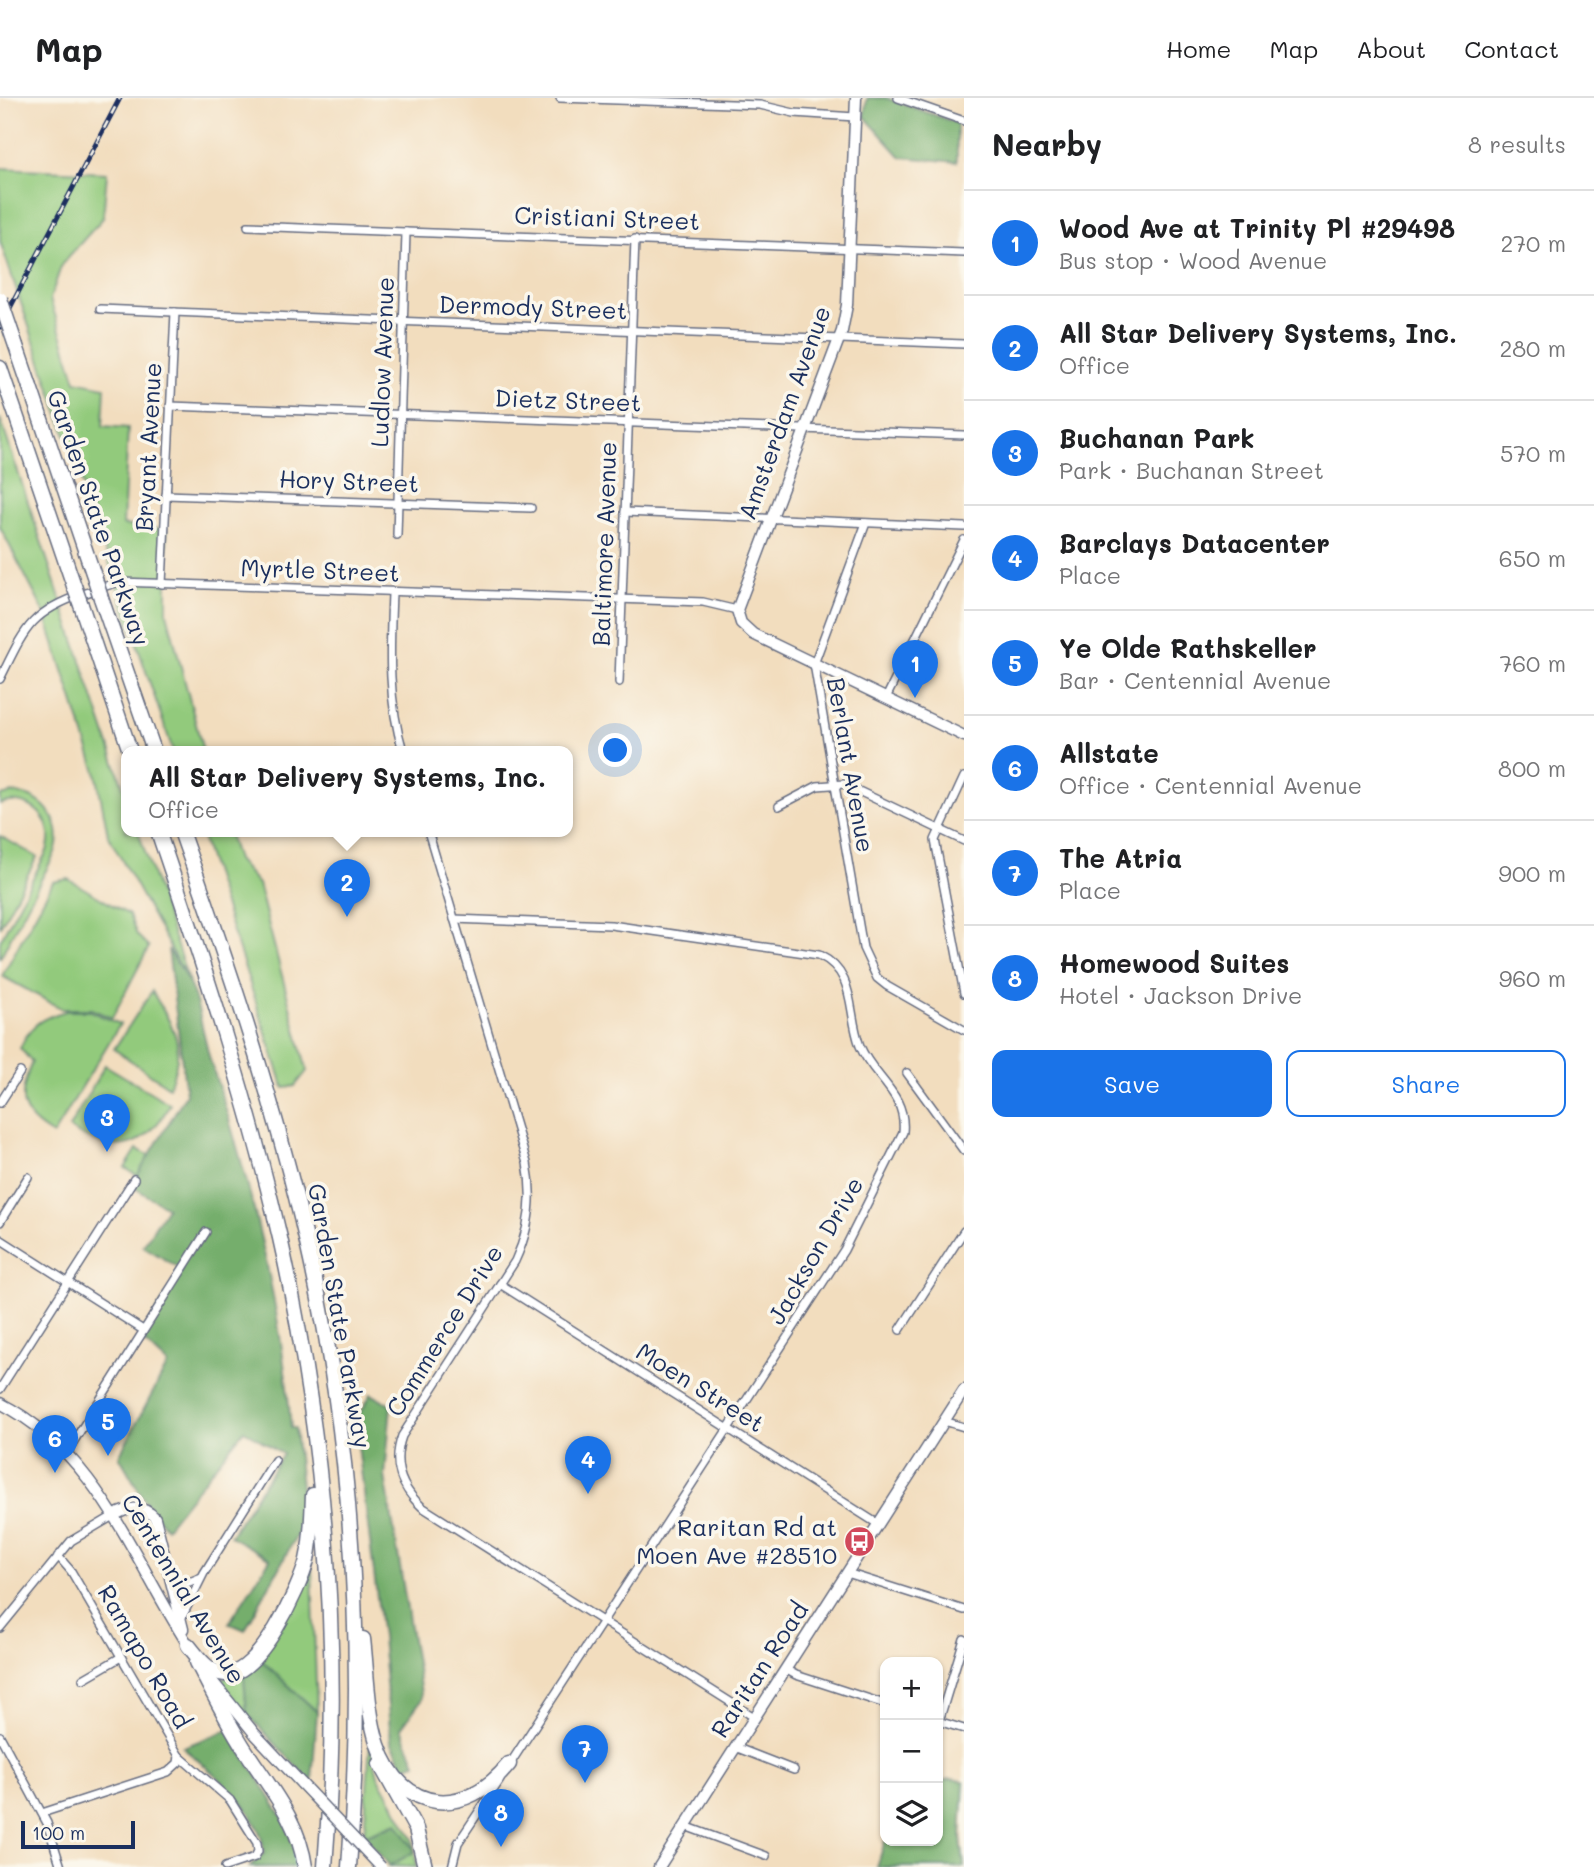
<!DOCTYPE html>
<meta charset="utf-8">
<style>
:root{--surface:#fff;--page:#f2f2f2;--text:#202124;--muted:#757577;--line:#e0e0e0;--accent:#1a73e8}
body{margin:0;font-family:Mali,sans-serif;background:var(--page);color:var(--text)}
.controls{position:absolute;right:21px;bottom:21px;display:grid;overflow:hidden;border-radius:14px;box-shadow:0 2px 5px #0004}
.controls button{width:63px;height:63px;display:grid;place-items:center;padding:0;border:0;border-bottom:2px solid var(--line);background:var(--surface);color:var(--text);font:35px sans-serif}
.scale{position:absolute;left:21px;bottom:18px;width:114px;box-sizing:border-box;padding-left:7px;border:4px solid #1b2f5e;border-top:0;font-size:19px;line-height:24px;white-space:nowrap;color:#1b2f5e;-webkit-text-stroke:5px #fbf7ec;paint-order:stroke}
.you{position:absolute;left:616px;top:653px;width:24px;height:24px;margin:-18px;border:5px solid #fff;border-radius:50%;background:#1a73e8;box-shadow:0 0 0 10px #1a73e833}
.badge{display:grid;place-items:center;width:46px;height:46px;border-radius:50%;background:var(--accent);color:#fff;font-size:23px;font-weight:700}
.pin{position:absolute;translate:-50% -58px;filter:drop-shadow(0 2px 4px #0008)}
.pin::after{content:'';position:absolute;top:37px;width:24px;height:21px;background:inherit;clip-path:polygon(0 0,100% 0,50% 100%)}
.popup{position:absolute;left:121px;top:648px;width:452px;height:91px;box-sizing:border-box;display:grid;place-content:center;border-radius:14px;background:var(--surface);filter:drop-shadow(0 2px 5px #0005);font-size:23px;white-space:nowrap;color:var(--muted)}
.popup b{font-size:26px;color:var(--text)}
.popup::after{content:'';position:absolute;left:50%;top:100%;margin-left:-14px;border:14px solid transparent;border-top-color:var(--surface)}
.list{margin:0;padding:0;list-style:none}
h2{display:flex;justify-content:space-between;align-items:center;height:91px;margin:0;padding:0 28px;font-size:30px}
h2 small{font-size:23px;font-weight:400;color:var(--muted)}
.list li{display:grid;grid-template-columns:46px 1fr auto;gap:21px;align-items:center;box-sizing:border-box;height:105px;padding:0 28px;border-top:2px solid var(--line)}
.list b{display:block;font-size:26px;white-space:nowrap}
.list p{margin:0;font-size:23px;white-space:nowrap;color:var(--muted)}
.list em{font-size:23px;font-style:normal;color:var(--muted)}
.actions{display:flex;gap:14px;padding:21px 28px}
.actions a{flex:1;padding:16px 0;border:2px solid var(--accent);border-radius:14px;text-align:center;font-size:24px;color:var(--accent)}
.actions .main{background:var(--accent);color:#fff}
.icon{flex:none;width:38px;height:38px;fill:none;stroke:currentColor;stroke-width:2;stroke-linecap:round;stroke-linejoin:round}
.map{position:relative;flex:none;width:964px;height:1769px;overflow:hidden}
header{display:flex;align-items:center;gap:42px;box-sizing:border-box;height:98px;padding:0 35px;background:var(--surface);border-bottom:2px solid var(--line)}
header strong{font-size:33px}
nav{display:flex;gap:38px;margin-inline-start:auto;font-size:24px}
main{display:flex}
aside{flex:1;background:var(--surface)}
.map>svg:first-child{display:block}
.green{fill:#92ca7c;stroke:#567c6d;stroke-width:2}
.forest{fill:#75ae6c;stroke:#486e65;stroke-width:2}
.lines{fill:none;stroke-linecap:round;stroke-linejoin:round}
.stream{stroke:#70b3e5;stroke-width:2.5}
.street-casing{stroke:#666c80;stroke-width:10}
.secondary-casing{stroke:#666c80;stroke-width:13}
.highway-casing{stroke:#666c80;stroke-width:17}
.street{stroke:#fff;stroke-width:7}
.secondary{stroke:#fff;stroke-width:10}
.highway{stroke:#fff;stroke-width:14}
.rail-casing{stroke:#1b2f5e;stroke-width:5}
.rail{stroke:#fbf7ec;stroke-width:2.5;stroke-dasharray:8;stroke-linecap:butt}
.secondary-bridge-casing{stroke:#666c80;stroke-width:13;stroke-linecap:butt}
.highway-bridge-casing{stroke:#666c80;stroke-width:17;stroke-linecap:butt}
.secondary-bridge{stroke:#fff;stroke-width:10}
.highway-bridge{stroke:#fff;stroke-width:14}
.labels{text-anchor:middle;stroke-width:7;stroke-linejoin:round;paint-order:stroke}
.street-label{font-size:24px;fill:#1b2f5e;stroke:#fbf7ec}
.poi-label{font-size:24px;fill:#1b2f5e;stroke:#fbf7ec;text-anchor:end}
</style>
<header>
<strong>Map</strong>
<nav><a>Home</a><a>Map</a><a>About</a><a>Contact</a></nav>
</header>
<main>
<div class="map">
<svg width="964" height="1769" viewBox="0 0 964 1769">
<rect width="100%" height="100%" fill="#fbf7ec"/>
<filter id="ink" filterUnits="userSpaceOnUse"><feTurbulence type="fractalNoise" baseFrequency=".0143" numOctaves="2"/><feDisplacementMap in="SourceGraphic" scale="14" xChannelSelector="R" yChannelSelector="G"/><feConvolveMatrix kernelMatrix="1 2 1 2 8 2 1 2 1" color-interpolation-filters="sRGB"/></filter>
<filter id="wash" filterUnits="userSpaceOnUse"><feTurbulence type="fractalNoise" baseFrequency=".00686" numOctaves="4" result="noise"/><feDisplacementMap in="SourceGraphic" scale="28" xChannelSelector="R" yChannelSelector="G"/><feGaussianBlur stdDeviation="1.57" result="paint"/><feColorMatrix in="noise" values="0 0 0 0 0 0 0 0 0 0 0 0 0 0 0 0 0 1.4 0 .05"/><feComposite in="paint" operator="in"/></filter>
<g filter="url(#wash)">
<rect width="100%" height="100%" fill="#f2ddbe"/>
<g class="green">
<polygon points="0,70 107,75 103,120 62,166 50,201 76,283 105,289 103,328 128,330 123,427 167,432 167,515 203,653 173,653 0,143"/>
<polygon points="0,320 126,698 126,733 138,733 189,884 108,737 96,674 44,514 0,429"/>
<path d="M14,695C46,698 66,727 54,757L0,860V843L47,753C57,723 31,696 0,706V698Z"/>
<polygon points="200,733 228,733 237,762 258,786 307,973 295,988 284,990"/>
<polygon points="0,738 37,759 0,829"/>
<polygon points="68,781 129,817 137,837 149,849 112,920 91,911 62,911 2,878 53,784"/>
<path d="M152,893C174,932 187,944 169,989L114,951Z"/>
<path d="M66,913H90L120,926L53,1037C18,1017 17,1000 32,964L20,950C31,926 41,920 66,913Z"/>
<path d="M105,967L170,1006C145,1054 113,1058 69,1030Z"/>
<polygon points="137,1051 150,1058 138,1078 125,1070"/>
<polygon points="312,1471 317,1614 261,1562"/>
<polygon points="248,1575 244,1579 247,1616 219,1581"/>
<polygon points="370,1644 378,1678 413,1741 417,1769 390,1768 415,1753 397,1725 364,1738"/>
</g>
<g class="forest">
<polygon points="867,0 886,0 957,25 957,64 901,59 864,18"/>
<path d="M168,851C174,861 182,871 187,882C200,906 203,939 211,965C250,1083 281,1204 291,1330H295L306,1438L299,1433L245,1532L229,1525L270,1461L230,1438L283,1356L244,1332L166,1430L147,1407L119,1358L168,1266L140,1240L182,1172L143,1148L167,1109L131,1088L186,996Z"/>
<polygon points="371,1296 391,1307 385,1378 422,1601 401,1630 416,1665 404,1669 391,1643 382,1539 355,1324"/>
<polygon points="261,1562 317,1614 312,1685 247,1616 244,1579"/>
<path d="M228,1632L286,1725L299,1769H250L264,1755C261,1709 214,1677 183,1649Z"/>
<polygon points="951,1681 964,1683 961,1739 964,1769 877,1769 885,1743 938,1743 938,1683"/>
<polygon points="397,1725 415,1753 390,1768 364,1738"/>
</g>
<g class="lines">
<polyline class="stream" points="294,1755 295,1769"/>
</g>
</g>
<g filter="url(#ink)">
<g class="lines">
<defs>
<g id="street">
<polyline points="560,0 760,7 794,15 855,19"/>
<polyline points="898,0 964,23"/>
<polyline points="248,128 964,155"/>
<polyline points="100,211 964,246"/>
<polyline points="170,308 964,337"/>
<polyline points="166,397 531,410"/>
<polyline points="625,414 964,429"/>
<polyline points="866,425 814,566 863,850 877,880 887,888 964,932"/>
<polyline points="397,437 406,134"/>
<polyline points="162,486 175,214"/>
<path d="M392,495C390,549 387,600 403,653"/>
<path d="M0,581C24,533 29,514 83,496C95,492 107,487 120,484L703,504L737,512"/>
<polyline points="619,584 635,141"/>
<polyline points="886,600 964,442"/>
<polyline points="964,679 935,742 964,895"/>
<polyline points="779,708 817,688 844,686 964,743"/>
<path d="M428,733L527,1065C534,1100 530,1131 515,1163L402,1338C392,1366 401,1390 422,1409L754,1619"/>
<path d="M454,821L611,827L819,857C857,875 847,914 860,948C873,980 907,995 903,1034L844,1152L508,1669"/>
<polyline points="907,975 964,1053"/>
<polyline points="0,1005 20,974"/>
<polyline points="0,1124 28,1079"/>
<polyline points="0,1141 143,1232"/>
<polyline points="500,1186 878,1426"/>
<polyline points="900,1232 964,1133"/>
<polyline points="0,1291 134,1081"/>
<polyline points="944,1323 964,1329"/>
<polyline points="67,1354 206,1134"/>
<polyline points="58,1458 71,1473 179,1658 230,1702 257,1745 258,1753 255,1759 225,1769"/>
<polyline points="847,1475 964,1512"/>
<polyline points="171,1478 182,1487 199,1480"/>
<polyline points="181,1521 204,1475 275,1362"/>
<polyline points="0,1530 71,1443 113,1418"/>
<polyline points="785,1571 796,1577 885,1606"/>
<polyline points="83,1581 121,1559"/>
<polyline points="938,1623 964,1631"/>
<polyline points="939,1623 964,1541"/>
<polyline points="0,1638 47,1725 61,1769"/>
<polyline points="735,1649 794,1672"/>
<polyline points="42,1715 168,1674 178,1665 179,1658"/>
<polyline points="685,1728 766,1758"/>
<polyline points="452,1769 458,1745 500,1682"/>
</g>
<g id="secondary">
<polyline points="856,0 847,207 842,233 737,512 741,525 753,536 964,638"/>
<path d="M0,1305C100,1356 134,1465 192,1553"/>
<path d="M113,1418C129,1409 142,1406 155,1420L183,1531"/>
<polyline points="213,1584 255,1636 302,1686"/>
<polyline points="659,1769 964,1292"/>
</g>
<g id="highway">
<polyline points="0,270 74,488"/>
<polyline points="30,289 95,481"/>
<polyline points="101,500 154,653"/>
<polyline points="81,507 130,653"/>
<path d="M158,733C204,868 248,1002 280,1140C326,1345 342,1559 325,1769"/>
<path d="M181,733C229,869 275,1005 307,1145C354,1349 365,1561 349,1769"/>
<path d="M363,1541C367,1575 367,1614 378,1647C402,1717 466,1720 509,1666"/>
<path d="M188,1547C198,1559 208,1575 225,1576C258,1579 300,1490 307,1462C312,1441 312,1419 313,1397"/>
<path d="M197,1564C212,1593 226,1622 244,1650C268,1688 299,1722 305,1769"/>
<polyline points="380,1666 416,1731 425,1769"/>
</g>
</defs>
<use href="#street" class="street-casing"/>
<use href="#secondary" class="secondary-casing"/>
<use href="#highway" class="highway-casing"/>
<use href="#street" class="street"/>
<use href="#secondary" class="secondary"/>
<use href="#highway" class="highway"/>
<defs>
<polyline id="rail" points="0,229 120,0"/>
</defs>
<use href="#rail" class="rail-casing"/>
<use href="#rail" class="rail"/>
<defs>
<polyline id="secondary-bridge" points="302,1686 381,1769"/>
<g id="highway-bridge">
<polyline points="0,201 30,289"/>
<polyline points="95,481 101,500"/>
<polyline points="74,488 81,507"/>
</g>
</defs>
<use href="#secondary-bridge" class="secondary-bridge-casing"/>
<use href="#highway-bridge" class="highway-bridge-casing"/>
<use href="#secondary-bridge" class="secondary-bridge"/>
<use href="#highway-bridge" class="highway-bridge"/>
</g>
</g>
<defs>
<symbol id="bus-disc" viewBox="-11 -11 22 22"><circle r="9.5" fill="#d1495b" stroke="#fbf7ec"/><path d="M-5-6H5V4H4V6H2V4H-2V6H-4V4H-5ZM-3.5-4V0h7V-4ZM-3.5 1.2v1.5H-2V1.2ZM2 1.2v1.5H3.5V1.2Z" fill="#fff"/></symbol>
</defs>
<g fill-rule="evenodd">
<use href="#bus-disc" x="842" y="1426" width="35" height="35"/>
</g>
<g class="labels">
<g class="street-label">
<text transform="translate(607 121) rotate(2)" y="8">Cristiani Street</text>
<text transform="translate(533 210) rotate(2)" y="8">Dermody Street</text>
<text transform="translate(383 264) rotate(-88)" y="8">Ludlow Avenue</text>
<text transform="translate(568 303) rotate(2)" y="8">Dietz Street</text>
<text transform="translate(785 315) rotate(-70)" y="8">Amsterdam Avenue</text>
<text transform="translate(149 349) rotate(-87)" y="8">Bryant Avenue</text>
<text transform="translate(349 384) rotate(2)" y="8">Hory Street</text>
<text transform="translate(98 420) rotate(71)" y="8">Garden State Parkway</text>
<text transform="translate(605 446) rotate(-88)" y="8">Baltimore Avenue</text>
<text transform="translate(320 473) rotate(2)" y="8">Myrtle Street</text>
<text transform="translate(850 667) rotate(80)" y="8">Berlant Avenue</text>
<text transform="translate(816 1153) rotate(-60)" y="8">Jackson Drive</text>
<text transform="translate(339 1218) rotate(80)" y="8">Garden State Parkway</text>
<text transform="translate(445 1233) rotate(-58)" y="8">Commerce Drive</text>
<text transform="translate(700 1290) rotate(32)" y="8">Moen Street</text>
<text transform="translate(183 1491) rotate(59)" y="8">Centennial Avenue</text>
<text transform="translate(144 1559) rotate(60)" y="8">Ramapo Road</text>
<text transform="translate(760 1572) rotate(-57)" y="8">Raritan Road</text>
</g>
<g class="poi-label">
<text x="837" y="1438">Raritan Rd at<tspan x="837" dy="28">Moen Ave #28510</tspan></text>
</g>
</g>
</svg>
<div class="controls">
<button>+</button>
<button>−</button>
<button><svg class="icon" aria-label="layers" viewBox="0 0 24 24"><path d="M12 4l9 5-9 5-9-5zM3 14l9 5 9-5"/></svg></button>
</div>
<div class="scale">100 m</div>
<div class="you"></div>
<div class="pin badge" style="left:915px;top:600px">1</div>
<div class="pin badge" style="left:347px;top:819px">2</div>
<div class="popup"><b>All Star Delivery Systems, Inc.</b>Office</div>
<div class="pin badge" style="left:107px;top:1054px">3</div>
<div class="pin badge" style="left:588px;top:1396px">4</div>
<div class="pin badge" style="left:108px;top:1358px">5</div>
<div class="pin badge" style="left:55px;top:1375px">6</div>
<div class="pin badge" style="left:585px;top:1685px">7</div>
<div class="pin badge" style="left:501px;top:1749px">8</div>
</div>
<aside>
<h2>Nearby<small>8 results</small></h2>
<ul class="list">
<li><span class="badge">1</span><div><b>Wood Ave at Trinity Pl #29498</b><p>Bus stop · Wood Avenue</p></div><em>270 m</em></li>
<li><span class="badge">2</span><div><b>All Star Delivery Systems, Inc.</b><p>Office</p></div><em>280 m</em></li>
<li><span class="badge">3</span><div><b>Buchanan Park</b><p>Park · Buchanan Street</p></div><em>570 m</em></li>
<li><span class="badge">4</span><div><b>Barclays Datacenter</b><p>Place</p></div><em>650 m</em></li>
<li><span class="badge">5</span><div><b>Ye Olde Rathskeller</b><p>Bar · Centennial Avenue</p></div><em>760 m</em></li>
<li><span class="badge">6</span><div><b>Allstate</b><p>Office · Centennial Avenue</p></div><em>800 m</em></li>
<li><span class="badge">7</span><div><b>The Atria</b><p>Place</p></div><em>900 m</em></li>
<li><span class="badge">8</span><div><b>Homewood Suites</b><p>Hotel · Jackson Drive</p></div><em>960 m</em></li>
</ul>
<div class="actions"><a class="main">Save</a><a>Share</a></div>
</aside>
</main>
